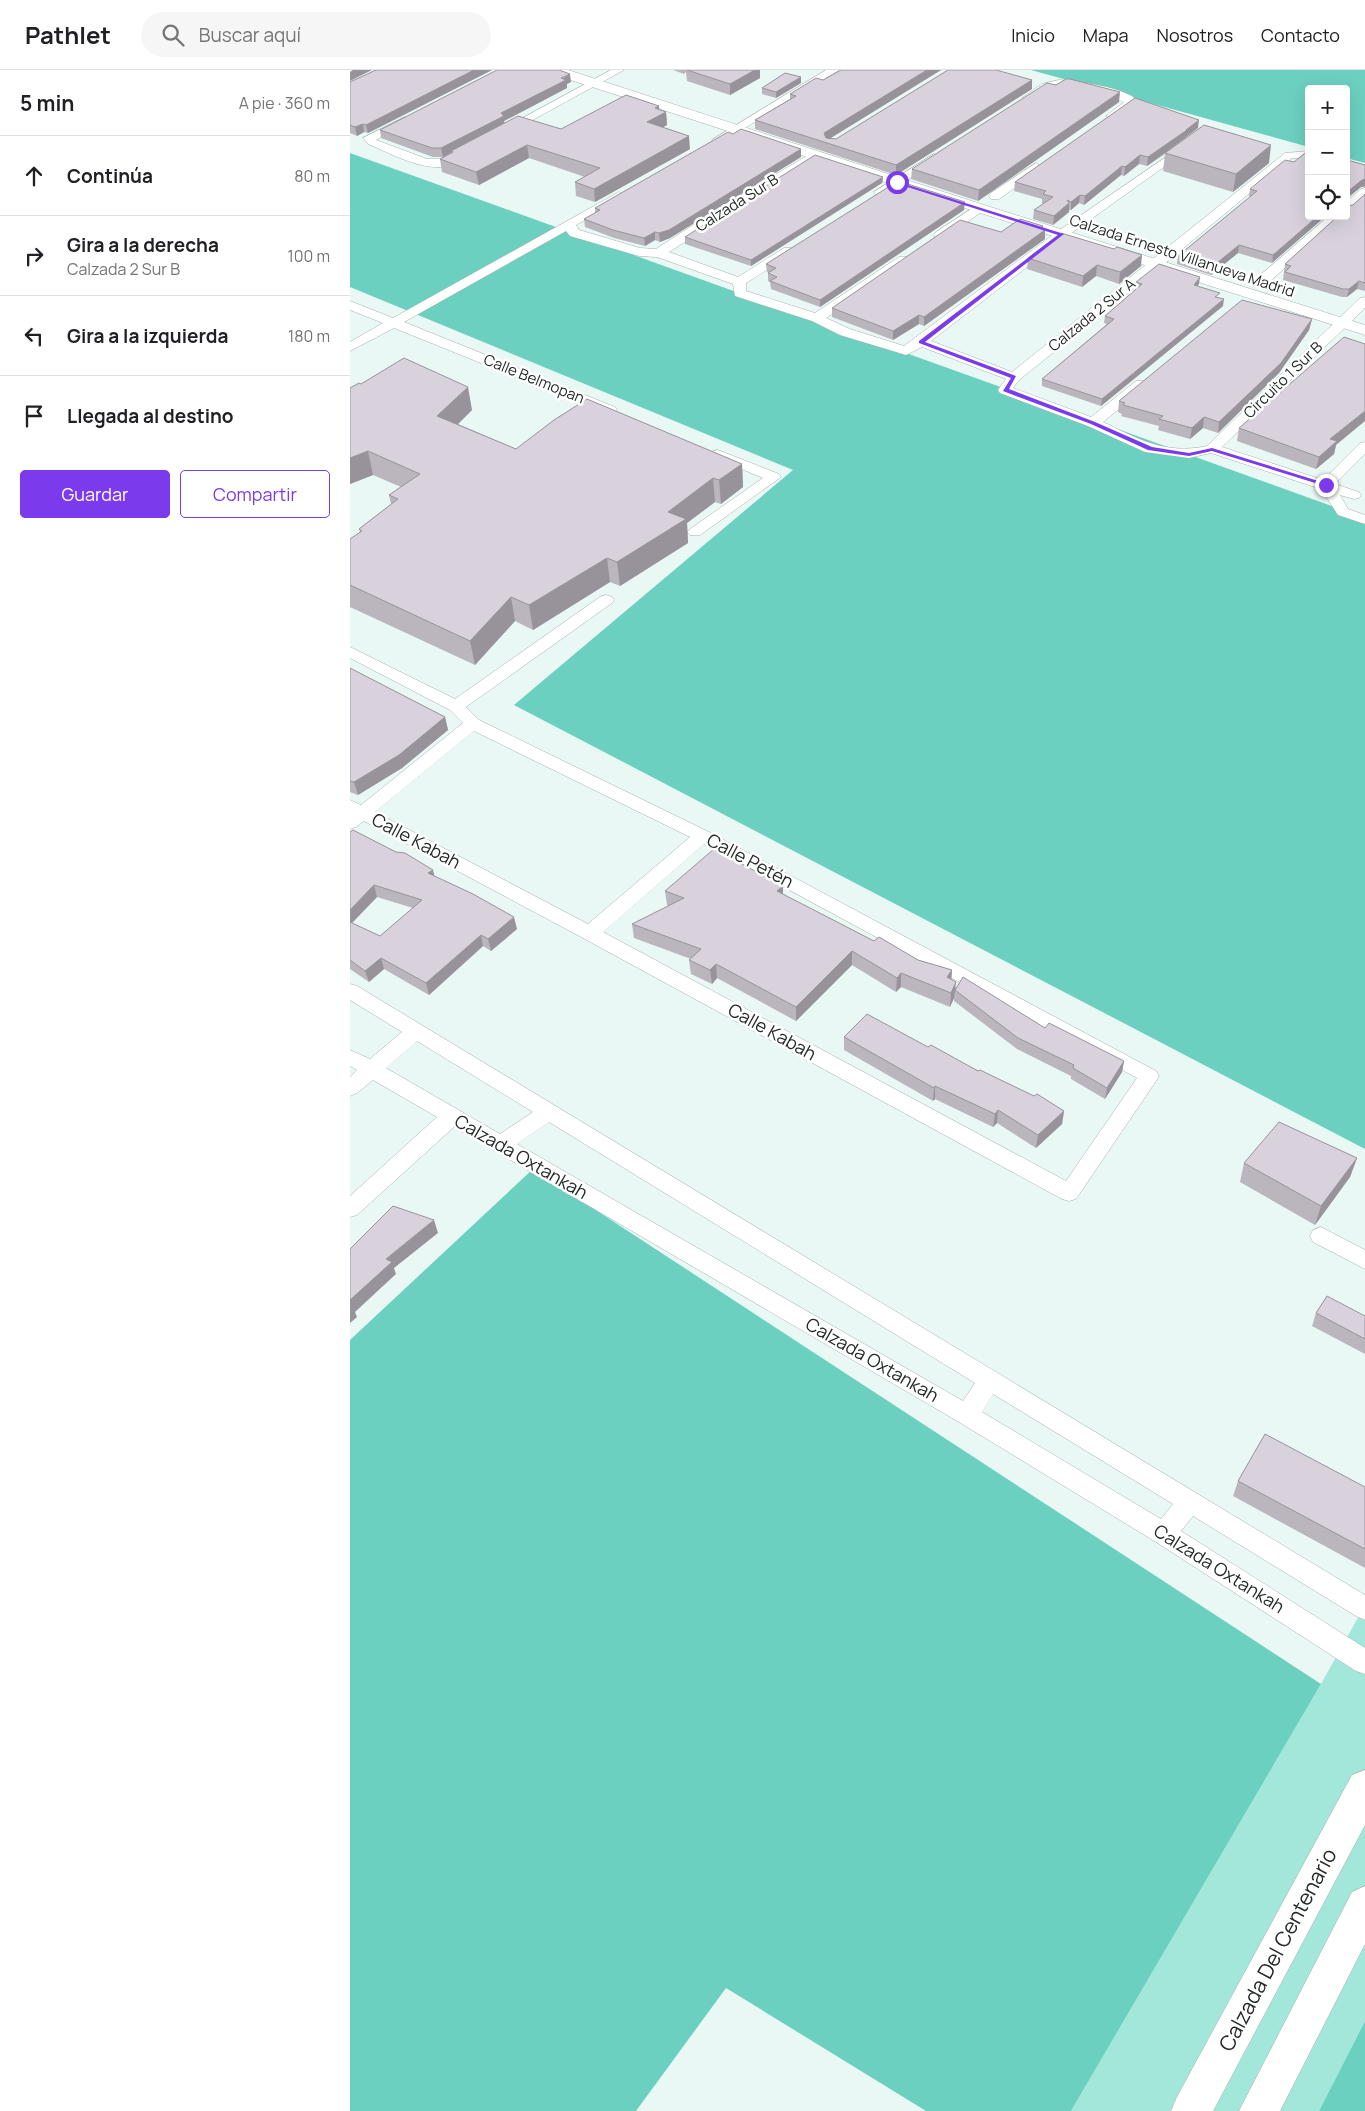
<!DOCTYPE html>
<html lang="es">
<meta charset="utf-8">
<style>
:root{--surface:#fff;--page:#f6f6f6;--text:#202124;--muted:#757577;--line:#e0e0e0;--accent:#7c3aed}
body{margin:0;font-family:Manrope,sans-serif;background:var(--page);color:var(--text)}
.controls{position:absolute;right:15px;top:15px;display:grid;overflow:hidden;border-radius:5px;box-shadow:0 5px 20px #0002}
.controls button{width:45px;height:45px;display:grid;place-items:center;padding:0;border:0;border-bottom:1px solid var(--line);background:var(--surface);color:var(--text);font:25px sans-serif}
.stop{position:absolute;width:15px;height:15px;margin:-11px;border:4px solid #7c3aed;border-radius:50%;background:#fff}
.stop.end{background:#7c3aed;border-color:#fff;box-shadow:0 1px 5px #0008}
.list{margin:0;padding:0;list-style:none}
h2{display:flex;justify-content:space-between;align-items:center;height:65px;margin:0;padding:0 20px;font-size:21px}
h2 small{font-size:16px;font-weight:400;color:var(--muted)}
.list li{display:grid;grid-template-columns:32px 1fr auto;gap:15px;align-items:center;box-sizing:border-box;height:80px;padding:0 20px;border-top:1px solid var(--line)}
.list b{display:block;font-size:19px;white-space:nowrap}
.list p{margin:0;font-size:16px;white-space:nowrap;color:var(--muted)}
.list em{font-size:16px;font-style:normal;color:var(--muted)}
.actions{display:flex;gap:10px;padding:15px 20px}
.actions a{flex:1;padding:11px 0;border:1px solid var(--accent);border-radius:5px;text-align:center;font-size:18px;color:var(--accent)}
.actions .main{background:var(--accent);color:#fff}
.icon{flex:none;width:28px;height:28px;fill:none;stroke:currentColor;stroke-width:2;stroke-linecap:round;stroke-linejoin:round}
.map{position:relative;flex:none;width:1015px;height:2041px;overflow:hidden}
header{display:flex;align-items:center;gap:30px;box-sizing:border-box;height:70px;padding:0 25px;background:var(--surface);border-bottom:1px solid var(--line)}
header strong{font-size:24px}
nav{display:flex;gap:28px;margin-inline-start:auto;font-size:18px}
.search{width:350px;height:45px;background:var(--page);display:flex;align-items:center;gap:12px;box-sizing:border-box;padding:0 18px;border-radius:28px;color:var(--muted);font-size:19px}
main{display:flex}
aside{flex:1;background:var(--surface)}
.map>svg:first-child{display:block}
.green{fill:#a3e7db}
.forest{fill:#6cd0c1}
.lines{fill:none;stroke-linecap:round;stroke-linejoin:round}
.minor-casing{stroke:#a3b1ae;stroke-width:1}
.tertiary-casing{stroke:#a3b1ae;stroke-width:1}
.secondary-casing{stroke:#a3b1ae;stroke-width:1}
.minor{fill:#fff;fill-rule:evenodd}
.tertiary{fill:#fff;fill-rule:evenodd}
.secondary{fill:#fff;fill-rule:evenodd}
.wall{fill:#bbb5be;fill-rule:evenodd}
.shaded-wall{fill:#98939b}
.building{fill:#d9d2dd;stroke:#98939b}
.route{fill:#7c3aed}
.labels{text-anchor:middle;stroke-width:5;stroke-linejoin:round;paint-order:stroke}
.far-street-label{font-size:15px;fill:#242a29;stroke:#fff}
.street-label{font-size:18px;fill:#242a29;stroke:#fff}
.near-street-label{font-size:21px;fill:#242a29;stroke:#fff}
</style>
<header>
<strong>Pathlet</strong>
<div class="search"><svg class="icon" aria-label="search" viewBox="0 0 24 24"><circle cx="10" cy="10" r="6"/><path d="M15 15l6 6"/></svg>Buscar aquí</div>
<nav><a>Inicio</a><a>Mapa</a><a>Nosotros</a><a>Contacto</a></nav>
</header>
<main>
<aside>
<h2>5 min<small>A pie · 360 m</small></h2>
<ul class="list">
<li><svg class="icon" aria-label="ahead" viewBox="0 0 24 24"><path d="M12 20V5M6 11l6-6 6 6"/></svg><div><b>Continúa</b></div><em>80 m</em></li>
<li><svg class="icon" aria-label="right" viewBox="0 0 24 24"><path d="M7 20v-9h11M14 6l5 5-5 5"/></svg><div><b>Gira a la derecha</b><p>Calzada 2 Sur B</p></div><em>100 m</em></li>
<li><svg class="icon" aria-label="left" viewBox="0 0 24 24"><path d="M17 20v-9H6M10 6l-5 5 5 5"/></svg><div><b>Gira a la izquierda</b></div><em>180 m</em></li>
<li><svg class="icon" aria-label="arrive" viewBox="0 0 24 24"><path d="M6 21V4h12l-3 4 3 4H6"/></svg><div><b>Llegada al destino</b></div></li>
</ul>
<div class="actions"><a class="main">Guardar</a><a>Compartir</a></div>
</aside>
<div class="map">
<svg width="1015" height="2041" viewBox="0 0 1015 2041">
<rect width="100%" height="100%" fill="#e9f8f5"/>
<polygon class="green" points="1015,1535 1015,1951 969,2041 721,2041 971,1614"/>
<g class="forest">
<polygon points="681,0 1015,0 1015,93 996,88 996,19 959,19 959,77"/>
<polygon points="0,83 1015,448 1015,1079 164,635 443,400 0,217"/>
<polygon points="183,1099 971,1614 721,2041 576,2041 376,1918 286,2041 0,2041 0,1270"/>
<polygon points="1015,1951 1015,2041 969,2041"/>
</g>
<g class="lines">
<defs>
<g id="minor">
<polygon points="261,0 274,0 157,64 153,65 147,62"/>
<polygon points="476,0 489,0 372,72 364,72 362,70"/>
<path d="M709,10C728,11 775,17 788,31L766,48L762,49L756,46L774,32C758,24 719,12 702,18C693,21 687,29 678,31L672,28L692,14Z"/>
<path d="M55,47L61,50L59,52L26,70L77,89H93L114,79L120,83C93,114 47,86 18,74L13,68Z"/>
<path d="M835,74L841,77L839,79L716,167L581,271L662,302L935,83L959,81V88H942L824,186L669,310L663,318L741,347L786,311H796L798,314L796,317L753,352C789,369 815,385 857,376L1010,228L1015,227V238L872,377L973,410L1010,373L1015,372V384L985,414L1009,422L1011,425L1009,428L1004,429L990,425L998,439L1015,445V454L988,445L971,419L861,383L839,388L795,382L738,356L650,323L648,320L656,309L572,277L556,285L490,265L462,251L385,226L383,214L307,187L289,186L220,166L216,161L54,252L265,337L267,340L265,343H255L44,258L0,281V272L33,253L0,240V231L43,248L269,122L275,126L273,129L226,155L229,160L290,178L306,179L371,137L465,81L471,85L469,87L319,182L388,207L434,178H442L444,181L442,184L396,213V221L465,243L549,187H557L559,190L557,193L476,248L500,259L554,276L708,161Z"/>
<polygon points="584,84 590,88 588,90 534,125 526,125 524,122"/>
<polygon points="686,93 692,97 690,100 649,129 641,129 639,126 641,123"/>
<polygon points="1015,118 1015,128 1000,141 996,142 996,132 1011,119"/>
<polygon points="629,134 635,138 633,141 594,168 586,168 584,165 586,162"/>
<polygon points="979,146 993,146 917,214 907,214 906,211 907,208"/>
<polygon points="368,380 429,404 431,407 350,465 340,465 337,462 340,459 413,408 363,387 361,384 363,381"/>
<path d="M256,525L262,527L264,530L262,533L116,637L129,650L359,762L806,1001L809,1006L806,1011L726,1129L719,1131L712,1129L233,868L14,751L6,757L0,759V730L11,735L113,653L100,640L0,588V577L105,629L250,527ZM124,661L340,767L238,854L25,742ZM354,774L787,1008L716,1111L253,862Z"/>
<path d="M0,914L7,916L1015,1525V1550L1006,1546L843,1446L831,1461L1015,1578V1604L1006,1601L806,1472L609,1352L104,1057L7,1145L0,1147V1126L87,1047L23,1010L7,1023L0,1026V1007L7,1000L0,996V980L20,989L52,962L0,930ZM67,971L183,1042L150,1064L36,998ZM199,1052L625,1313L613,1331L167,1074ZM643,1324L823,1434L811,1449L632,1342Z"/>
<polygon points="971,1157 1015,1180 1015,1199 963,1172 960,1166 963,1160"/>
</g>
<polygon id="tertiary" points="197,0 218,0 634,135 1015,255 1015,265 624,141 199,3"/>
<g id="secondary">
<polygon points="1015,1700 1015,1755 863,2041 821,2041 827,2027 1002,1705"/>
<polygon points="1015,1816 1015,1874 930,2041 889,2041 1002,1822"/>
</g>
</defs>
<use href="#minor" class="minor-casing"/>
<use href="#tertiary" class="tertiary-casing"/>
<use href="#secondary" class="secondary-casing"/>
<use href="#minor" class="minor"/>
<use href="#tertiary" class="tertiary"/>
<use href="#secondary" class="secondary"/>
</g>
<g class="wall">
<polygon points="26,0 142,0 18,63 14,62 7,66 0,63 0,12"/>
<polygon points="323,0 410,0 410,8 380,25 337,11 336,2 334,4"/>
<polygon points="591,0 481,68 486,69 682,10 682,19 546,105 405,59 405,50 440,29 440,24"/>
<polygon points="451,7 451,13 426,28 412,24 412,18"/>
<polygon points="221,12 217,14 217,18 154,51 154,53 211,59 309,36 309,39 316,42 317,55 313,57 340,79 245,132 226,126 225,112 235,107 179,88 129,115 92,102 90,89 93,87 83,87 31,68 30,60"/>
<polygon points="706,15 769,32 628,131 561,109 562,99"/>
<polygon points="848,58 836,67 919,93 883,122 813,101 815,84 797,96 789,94 774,106 771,105 734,135 729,133 721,140 719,140 719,142 703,155 683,149 684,140 694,133 692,133 692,129 664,121 665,112"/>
<polygon points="383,64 451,79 451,87 320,168 310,172 305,170 295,176 264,168 235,157 234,149 245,143 245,138"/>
<polygon points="996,88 997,90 1015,95 1015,117 1011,117 996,129 996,136 1003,135 1015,124 1015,221 1007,219 997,227 992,227 933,210 935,194 988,146 996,146"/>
<polygon points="944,92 922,193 888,183 861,205 827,194 828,186 900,127 899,126 900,119"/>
<polygon points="533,107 532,113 401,196 335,174 335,167"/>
<polygon points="614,140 470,237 421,219 420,212 418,211 418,203 419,203 417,202 416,194"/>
<polygon points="693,156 692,159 695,169 574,256 569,254 543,270 482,247 482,238 651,162"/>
<polygon points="678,188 791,196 769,214 746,206 732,217 677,199"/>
<polygon points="786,212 849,214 847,216 869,228 873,236 751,336 692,316 692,309 757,254 754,253 755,246 786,219"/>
<polygon points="962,249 959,260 929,303 868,363 853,358 840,369 808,360 809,356 771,346 772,344 768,342 769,331"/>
<polygon points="11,314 122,340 108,354 166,379 392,394 393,417 371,434 365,432 337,453 338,473 270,516 260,512 183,560 165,551 125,595 0,537 0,469 10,462 9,459 41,434 39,425 51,417 23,405 0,414 0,318"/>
<polygon points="889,358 986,375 984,384 966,399 887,371"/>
<polygon points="0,598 95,647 98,660 52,698 8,725 0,722"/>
<path d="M0,762L84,806L167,859L141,881L133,876L79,925L34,899L19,912L0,899ZM27,827L63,838L30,866L2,853Z"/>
<polygon points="433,816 433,825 524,871 568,890 602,900 601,910 606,918 695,958 774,991 772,1002 755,1029 721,1009 721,1006 667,979 604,931 604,928 600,937 551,917 546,922 502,895 446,951 367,908 362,914 341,904 339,890 341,889 284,868 282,854 318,836 317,835 315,821"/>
<polygon points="494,967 578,977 714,1041 712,1054 686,1078 647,1053 643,1057 585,1029 583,1031 494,980"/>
<polygon points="1007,1088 1000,1107 965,1155 890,1112 894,1093"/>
<polygon points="966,1243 1015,1246 1015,1284 962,1256"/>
<polygon points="888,1411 1015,1417 1015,1498 883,1426"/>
</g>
<g class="shaded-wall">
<polygon points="3,0 22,0 0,11 0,2"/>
<polygon points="124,0 142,0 18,63 16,55"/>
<polygon points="405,0 410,0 410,8 380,25 380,14"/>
<polygon points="577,0 591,0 474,72 474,63"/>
<polygon points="220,4 221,12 217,14 217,18 154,51 155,54 101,81 102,82 93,87 91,78 151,43"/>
<polygon points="451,7 451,13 426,28 426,22"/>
<polygon points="682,10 682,19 546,105 546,95"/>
<polygon points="770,22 769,32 628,131 629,120"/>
<polygon points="309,36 310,45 316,42 317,55 298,65 297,52 305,38"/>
<polygon points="849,50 848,58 797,96 798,87"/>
<polygon points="13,54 14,62 7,66 5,57"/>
<polygon points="339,66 340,79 245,132 244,119"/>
<polygon points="177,75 179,88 129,115 126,102"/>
<polygon points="921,75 919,93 883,122 886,104"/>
<polygon points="451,79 451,87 320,168 310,172 309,163"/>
<polygon points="790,85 789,94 774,106 775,97"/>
<polygon points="772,96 771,105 734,135 735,126"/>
<polygon points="533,107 532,113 401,196 401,190"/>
<polygon points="1015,109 1015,116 1011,117 996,129 996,123 1012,110"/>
<polygon points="730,125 729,133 721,140 721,132"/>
<polygon points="615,132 614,140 470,237 470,230"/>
<polygon points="719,133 719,142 703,155 704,146"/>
<polygon points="968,146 976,146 922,193 923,185"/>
<polygon points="693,156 692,162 695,160 695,169 574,256 574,247"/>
<polygon points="305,162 305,170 295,176 294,168"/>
<polygon points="889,175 888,183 861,205 862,197"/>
<polygon points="792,185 791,196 769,214 770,202"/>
<polygon points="747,195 746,206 732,217 733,206"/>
<polygon points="850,207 849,214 843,222 844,215"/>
<polygon points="1009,211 1007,219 997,227 999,219"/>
<polygon points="874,229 873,236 751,336 752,329"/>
<polygon points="569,245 569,254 543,270 543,261"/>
<polygon points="962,249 959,260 929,303 868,363 869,352"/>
<polygon points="118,317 122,340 92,370 87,346"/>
<polygon points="1015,341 1015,351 986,375 984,384 966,399 969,387 980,369"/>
<polygon points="854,347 853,358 840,369 842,358"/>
<polygon points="18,381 23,405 0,414 0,388"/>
<polygon points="392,394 393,417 371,434 369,410"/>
<polygon points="363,408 365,432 337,453 338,473 270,516 267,492 318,442"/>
<polygon points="257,488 260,512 183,560 179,535"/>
<polygon points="161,527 165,551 125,595 120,571"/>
<polygon points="95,647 98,660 52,698 8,725 4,712"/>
<polygon points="83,800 86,812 78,803"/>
<polygon points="24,815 27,827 0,855 0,840"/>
<polygon points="433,816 433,830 427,821"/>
<polygon points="164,847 167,859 141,881 138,869"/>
<polygon points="131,865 133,876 79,925 76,913"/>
<polygon points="502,881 502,895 446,951 446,937"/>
<polygon points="31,888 34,899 19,912 15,901"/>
<polygon points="366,894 367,908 362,914 360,900"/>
<polygon points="602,900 601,914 597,907"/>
<polygon points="551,903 551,917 546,922 547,908"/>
<polygon points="606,912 604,928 600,937 601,923"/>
<polygon points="774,991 772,1002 755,1029 757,1018"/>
<polygon points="585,1016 585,1029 583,1031 584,1018"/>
<polygon points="648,1040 647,1053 643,1057 645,1044"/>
<polygon points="714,1041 712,1054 686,1078 688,1065"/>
<polygon points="1007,1088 1000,1107 965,1155 971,1136"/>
<polygon points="84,1150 88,1163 44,1198 46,1204 5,1242 7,1247 0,1253 0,1230 36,1189"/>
</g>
<g class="building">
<polygon points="26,0 124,0 16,55 13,54 5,57 0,55 0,12"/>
<polygon points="147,0 209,0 220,4 211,8 216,10 151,43 154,46 91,78 82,78 30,60"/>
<polygon points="337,0 405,0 380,14"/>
<polygon points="491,0 577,0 474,63 476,68 486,69 598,0 646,0 682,10 546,95 405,50 446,26 440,24 466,8 473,10"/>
<polygon points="435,3 451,7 426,22 412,18"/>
<polygon points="716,9 720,9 770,22 629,120 562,99 697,13 706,15"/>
<polygon points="276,25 309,36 305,38 316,42 297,52 339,66 244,119 225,112 250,98 177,75 126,102 90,89 103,82 101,81 168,46 211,59"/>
<polygon points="785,28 849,50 836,60 837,60 798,87 790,85 775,97 772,96 735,126 730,125 721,132 717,130 719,133 704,146 684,140 703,127 693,124 696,121 665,112"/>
<polygon points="854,55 921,75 886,104 815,83"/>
<polygon points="391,59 451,79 319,160 309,163 305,162 294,168 263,160 234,149 250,140 245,138 378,62 383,64"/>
<polygon points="955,83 959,84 959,146 968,146 923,185 889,175 862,197 828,186 907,121 900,119 935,90 944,92"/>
<polygon points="465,85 533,107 401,190 335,167"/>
<polygon points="996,88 997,90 1015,95 1015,109 1012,110 996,123 996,136 1003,135 1015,124 1015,213 1009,211 999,219 993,219 935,202 941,196 935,194 988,146 996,146"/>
<polygon points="548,111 615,132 470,230 420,211 427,207 418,203 426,198 416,194"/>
<polygon points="670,149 693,156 690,158 695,160 574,247 569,245 543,261 482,238 610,150 651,162"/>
<polygon points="711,163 764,179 767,177 792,185 770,202 747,195 733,206 678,188"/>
<polygon points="809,194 850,207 844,215 870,223 865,227 874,229 752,329 692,309 764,249 755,246 792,214 786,212"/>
<polygon points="892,230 962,249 931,293 869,352 854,347 842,358 809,349 813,346 773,335 775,333 769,331"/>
<polygon points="994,267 1015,274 1015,341 980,369 987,371 969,387 889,358"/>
<polygon points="54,288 118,317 87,346 166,379 204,350 237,329 392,394 369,410 363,408 318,442 336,449 267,492 257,488 179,535 161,527 120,571 0,515 0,469 12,461 9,459 48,429 39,425 70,404 18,381 0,388 0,318 9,313 11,314"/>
<polygon points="0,598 95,647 49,685 4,712 0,711"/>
<polygon points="3,760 46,782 55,783 83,800 78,803 123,824 164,847 138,869 131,865 76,913 31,888 15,901 0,890 0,852 30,866 72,830 24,815 0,840 0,762"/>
<polygon points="364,779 433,816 427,821 524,871 529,867 568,890 602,900 597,907 606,912 601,923 551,903 547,908 502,881 446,937 366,894 360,900 339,890 351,879 282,854 334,828 315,821"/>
<polygon points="613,907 695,958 699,953 774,991 757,1018 723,998 724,995 668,968 605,920"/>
<polygon points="517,944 578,977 581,975 628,1001 630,1000 684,1026 687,1024 714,1041 688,1065 648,1040 645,1044 585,1016 584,1018 494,967"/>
<polygon points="929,1052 1007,1088 971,1136 894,1093"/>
<polygon points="43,1136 84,1150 36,1189 42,1192 0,1230 0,1179"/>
<polygon points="977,1226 1015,1246 1015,1269 966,1243"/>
<polygon points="915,1364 1015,1417 1015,1479 888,1411"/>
</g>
<polygon class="route" points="545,111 714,164 575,272 666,306 659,319 745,352 802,377 839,383 862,378 978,414 978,417 862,381 839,386 798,380 741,354 653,321 661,308 569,273 569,271 708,165 545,113"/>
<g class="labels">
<g class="far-street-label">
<text transform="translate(387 133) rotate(-32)" y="5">Calzada Sur B</text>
<text transform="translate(832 186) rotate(18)" y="5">Calzada Ernesto Villanueva Madrid</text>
<text transform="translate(742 245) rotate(-39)" y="5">Calzada 2 Sur A</text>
<text transform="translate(184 309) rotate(22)" y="5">Calle Belmopan</text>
<text transform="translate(933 310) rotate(-44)" y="5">Circuito 1 Sur B</text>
</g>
<g class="street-label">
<text transform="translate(66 771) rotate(28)" y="6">Calle Kabah</text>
<text transform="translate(400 791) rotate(28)" y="6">Calle Petén</text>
<text transform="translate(422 962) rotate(29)" y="6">Calle Kabah</text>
<text transform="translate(171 1087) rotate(30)" y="6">Calzada Oxtankah</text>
<text transform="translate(522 1290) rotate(30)" y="6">Calzada Oxtankah</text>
<text transform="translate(869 1499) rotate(32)" y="6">Calzada Oxtankah</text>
</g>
<g class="near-street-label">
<text transform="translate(928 1880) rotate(-62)" y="7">Calzada Del Centenario</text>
</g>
</g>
</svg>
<div class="controls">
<button>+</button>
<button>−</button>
<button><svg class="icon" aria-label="locate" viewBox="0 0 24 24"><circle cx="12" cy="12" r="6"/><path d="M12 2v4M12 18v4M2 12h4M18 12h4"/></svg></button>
</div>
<div class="stop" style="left:547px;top:112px"></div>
<div class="stop end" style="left:976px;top:415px"></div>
</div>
</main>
